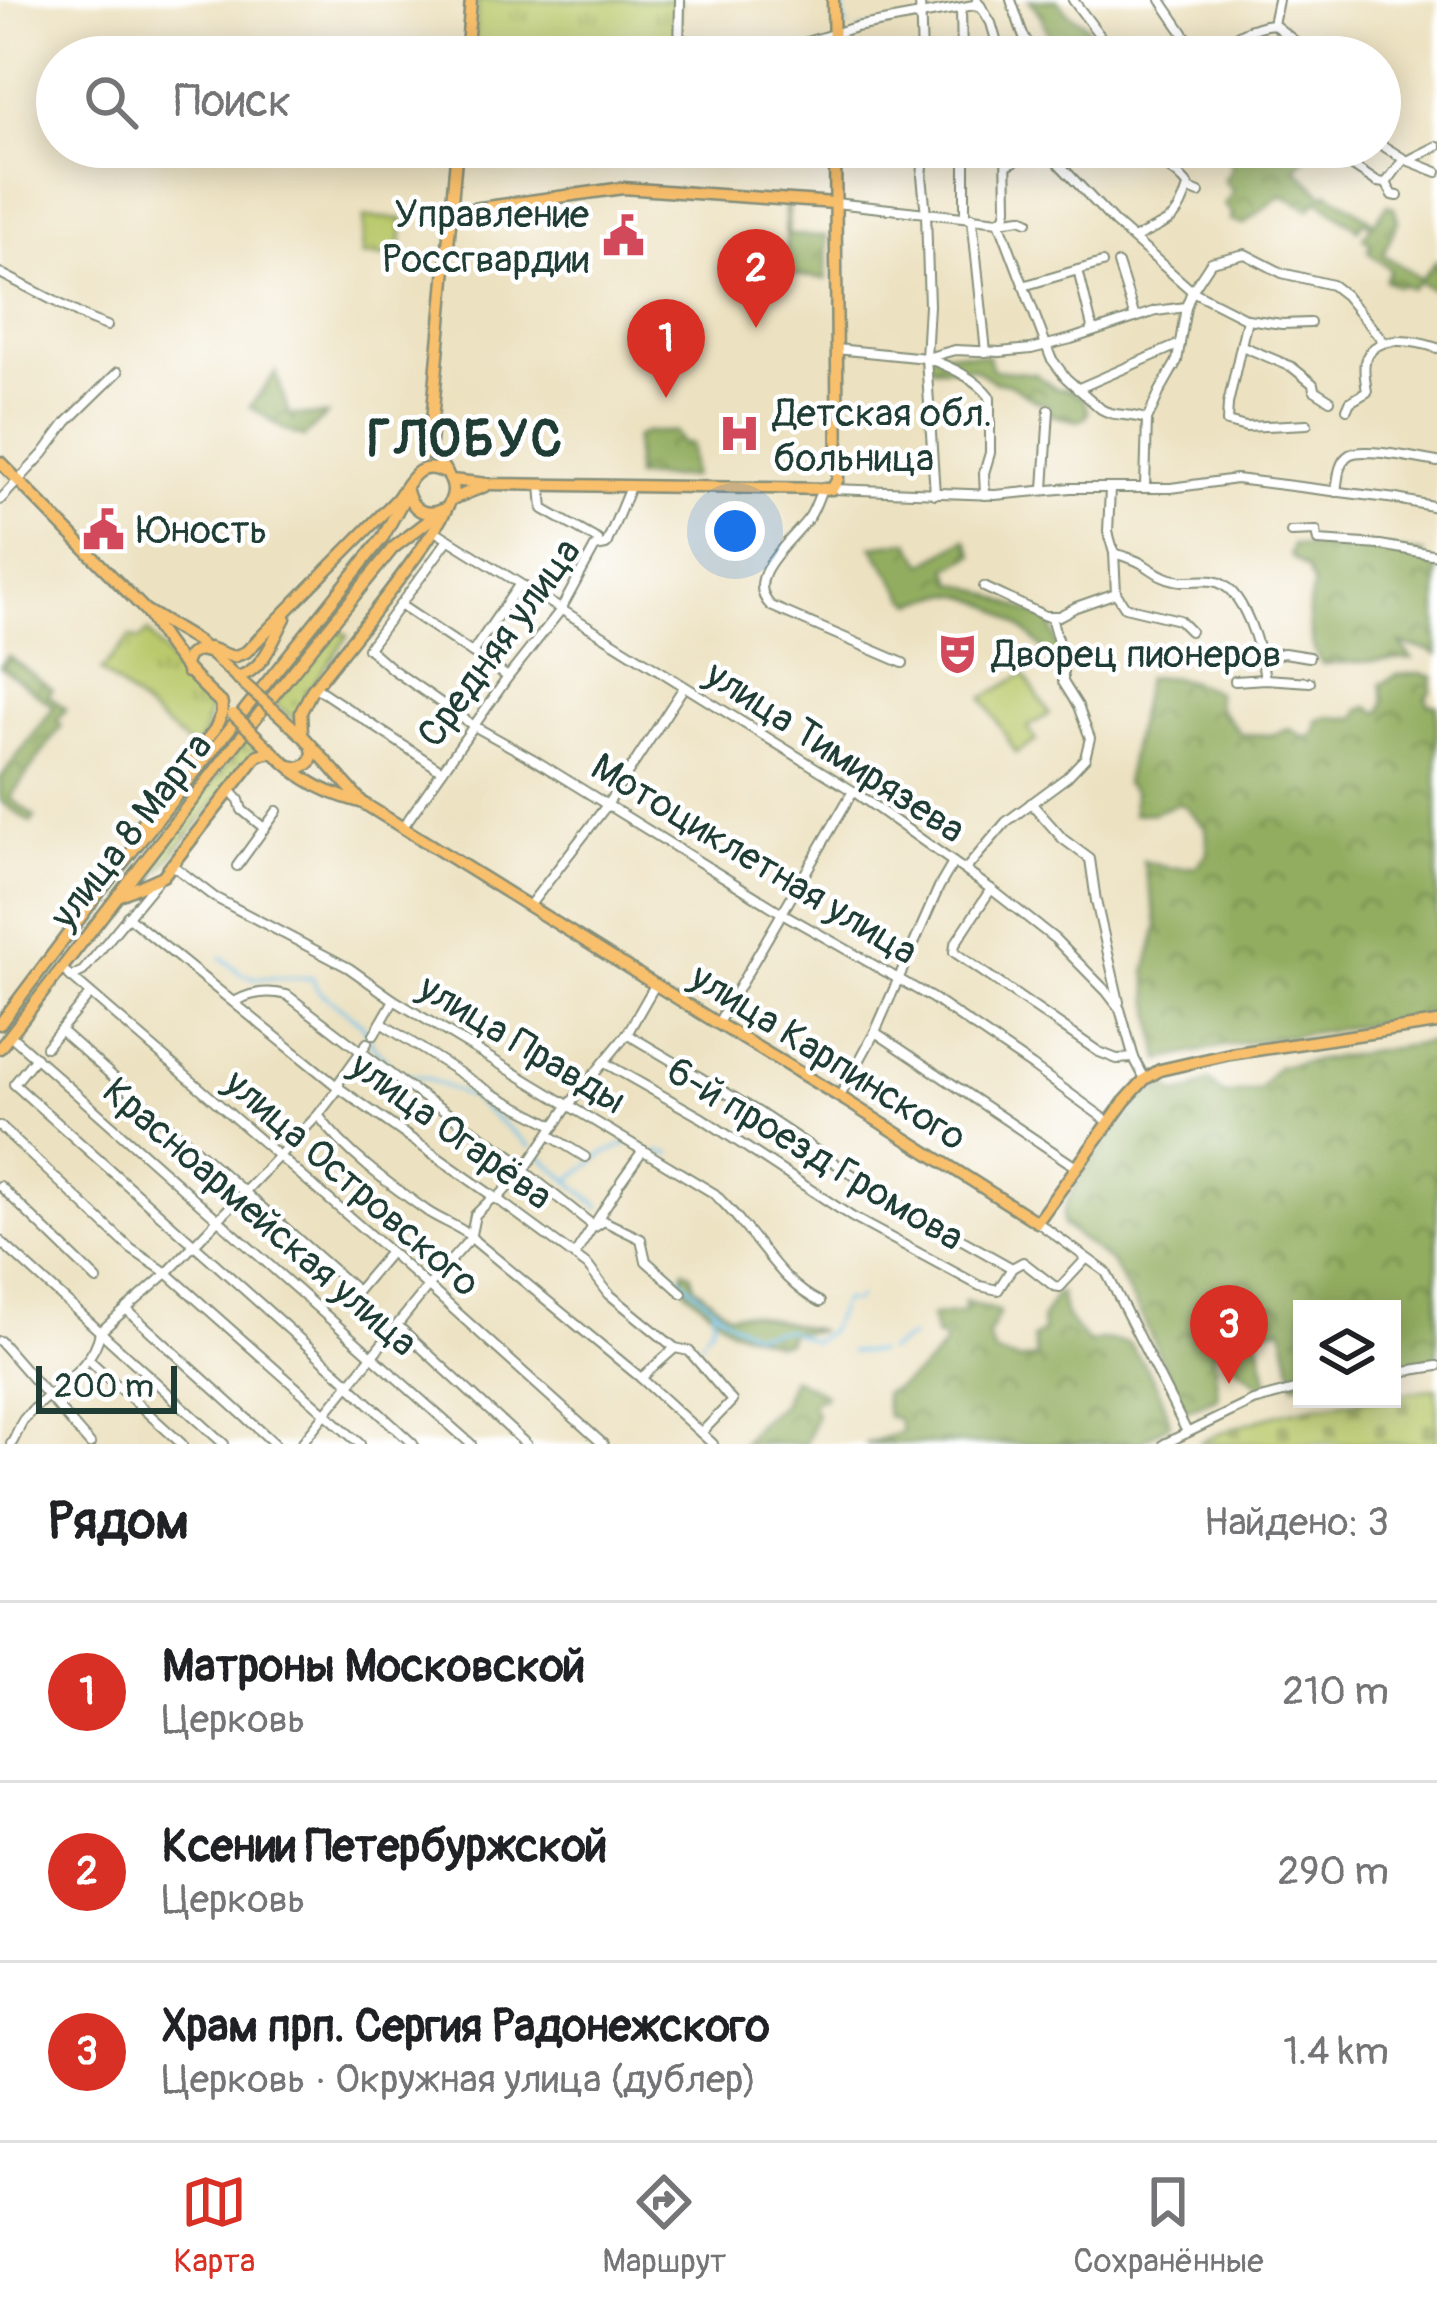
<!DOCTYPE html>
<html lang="ru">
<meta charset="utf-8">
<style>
:root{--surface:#fff;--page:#f2f2f2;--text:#202124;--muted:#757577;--line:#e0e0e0;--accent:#d93025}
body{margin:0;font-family:Pangolin,sans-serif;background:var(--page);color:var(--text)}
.controls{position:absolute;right:36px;bottom:36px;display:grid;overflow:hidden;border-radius:0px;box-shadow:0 6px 30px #0003}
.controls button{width:108px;height:108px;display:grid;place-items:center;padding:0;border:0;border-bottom:3px solid var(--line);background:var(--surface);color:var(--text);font:60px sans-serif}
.scale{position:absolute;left:36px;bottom:30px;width:141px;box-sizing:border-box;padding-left:12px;border:6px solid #1f3d34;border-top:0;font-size:33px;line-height:42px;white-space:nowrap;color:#1f3d34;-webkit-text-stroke:9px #fff;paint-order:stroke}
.you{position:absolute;left:735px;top:531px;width:42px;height:42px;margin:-30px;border:9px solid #fff;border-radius:50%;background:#1a73e8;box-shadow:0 0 0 18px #1a73e833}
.badge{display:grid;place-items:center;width:78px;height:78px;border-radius:50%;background:var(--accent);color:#fff;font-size:39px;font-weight:700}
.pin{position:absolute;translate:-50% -99px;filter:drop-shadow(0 3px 6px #0008)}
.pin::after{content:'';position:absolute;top:63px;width:42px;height:36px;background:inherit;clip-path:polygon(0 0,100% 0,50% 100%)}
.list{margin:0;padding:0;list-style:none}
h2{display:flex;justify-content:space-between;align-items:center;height:156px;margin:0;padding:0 48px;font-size:51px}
h2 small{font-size:39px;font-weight:400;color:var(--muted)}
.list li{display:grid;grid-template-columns:78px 1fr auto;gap:36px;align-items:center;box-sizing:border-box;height:180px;padding:0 48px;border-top:3px solid var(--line)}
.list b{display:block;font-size:45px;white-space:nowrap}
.list p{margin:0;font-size:39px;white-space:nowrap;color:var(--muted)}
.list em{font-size:39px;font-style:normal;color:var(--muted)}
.icon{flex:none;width:66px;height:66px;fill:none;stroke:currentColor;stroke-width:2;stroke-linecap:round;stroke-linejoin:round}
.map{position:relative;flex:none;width:1437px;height:1444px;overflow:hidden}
.search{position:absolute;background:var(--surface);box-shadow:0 6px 30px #0003;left:36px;right:36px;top:36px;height:132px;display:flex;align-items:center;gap:30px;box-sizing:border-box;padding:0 42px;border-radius:66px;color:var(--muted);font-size:45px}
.sheet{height:696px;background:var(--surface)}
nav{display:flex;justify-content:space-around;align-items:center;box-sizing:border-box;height:168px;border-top:3px solid var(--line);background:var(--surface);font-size:33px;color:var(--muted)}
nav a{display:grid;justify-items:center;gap:6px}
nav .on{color:var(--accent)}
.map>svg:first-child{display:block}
.grass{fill:url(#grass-dots);stroke:#6c8350;stroke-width:3}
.forest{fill:url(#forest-crowns);stroke:#59754a;stroke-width:3}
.cemetery{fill:url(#cemetery-stones);stroke:#6c8350;stroke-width:3}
.park{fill:url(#park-tufts);stroke:#6c8350;stroke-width:3}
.garden{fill:#bac96c;stroke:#6c8350;stroke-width:3}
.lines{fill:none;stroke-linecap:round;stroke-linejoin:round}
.stream{stroke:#70c1eb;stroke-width:3}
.minor-casing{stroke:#868f7a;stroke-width:12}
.major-casing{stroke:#868f7a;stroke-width:15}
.minor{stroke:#fff;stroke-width:8}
.major{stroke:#f8bf6c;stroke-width:10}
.major-bridge-casing{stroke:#868f7a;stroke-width:15;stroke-linecap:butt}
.major-bridge{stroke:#f8bf6c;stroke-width:10}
.labels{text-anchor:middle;stroke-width:9;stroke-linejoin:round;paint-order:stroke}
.poi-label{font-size:39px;fill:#1f3d34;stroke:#fff;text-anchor:start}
.street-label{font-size:39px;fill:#1f3d34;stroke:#fff}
.district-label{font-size:51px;font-weight:bold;letter-spacing:3px;fill:#1f3d34;stroke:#fff}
</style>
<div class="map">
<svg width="1437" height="1444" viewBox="0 0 1437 1444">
<defs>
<pattern id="grass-dots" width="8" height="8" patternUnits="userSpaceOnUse" patternTransform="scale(3)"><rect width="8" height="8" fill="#bac96c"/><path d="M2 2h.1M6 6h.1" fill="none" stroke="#97a45a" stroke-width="1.8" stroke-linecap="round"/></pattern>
<pattern id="forest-crowns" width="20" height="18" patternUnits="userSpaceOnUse" patternTransform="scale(3)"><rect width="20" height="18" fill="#93ad60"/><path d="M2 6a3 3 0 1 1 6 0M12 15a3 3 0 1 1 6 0" fill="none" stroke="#778e50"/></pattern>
<pattern id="cemetery-stones" width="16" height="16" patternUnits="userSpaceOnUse" patternTransform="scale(3)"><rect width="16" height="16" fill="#bac96c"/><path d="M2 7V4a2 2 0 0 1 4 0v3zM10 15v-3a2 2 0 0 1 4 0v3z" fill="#97a45a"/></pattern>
<pattern id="park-tufts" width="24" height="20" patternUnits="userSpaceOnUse" patternTransform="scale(3)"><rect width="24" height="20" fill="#bac96c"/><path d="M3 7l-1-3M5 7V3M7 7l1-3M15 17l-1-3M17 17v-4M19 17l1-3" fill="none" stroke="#97a45a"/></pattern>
</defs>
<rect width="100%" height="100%" fill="#fff"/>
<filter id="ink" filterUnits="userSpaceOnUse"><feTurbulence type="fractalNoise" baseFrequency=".00833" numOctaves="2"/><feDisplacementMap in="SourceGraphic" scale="24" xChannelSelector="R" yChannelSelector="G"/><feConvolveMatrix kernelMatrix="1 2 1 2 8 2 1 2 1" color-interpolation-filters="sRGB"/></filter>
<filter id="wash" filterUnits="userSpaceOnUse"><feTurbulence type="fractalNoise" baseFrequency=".004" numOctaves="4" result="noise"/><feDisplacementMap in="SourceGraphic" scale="48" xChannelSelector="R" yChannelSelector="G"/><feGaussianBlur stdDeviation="2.7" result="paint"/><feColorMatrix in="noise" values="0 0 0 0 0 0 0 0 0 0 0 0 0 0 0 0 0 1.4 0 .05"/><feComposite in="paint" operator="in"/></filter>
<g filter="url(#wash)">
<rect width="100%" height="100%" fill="#ece1c0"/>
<g class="grass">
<polygon points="335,627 348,636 306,694 297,722 274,703"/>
<polygon points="249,735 256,744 255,753 160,871 151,871 149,863"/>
</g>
<g class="forest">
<path d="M1029,0H1057L1069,14L1083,22L1108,57H1059C1047,37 1046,17 1029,0Z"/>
<path d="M1200,147H1240L1244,150L1246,147H1312L1296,169L1324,195L1328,192L1375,222L1388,205L1394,208L1398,221L1383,254L1421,279L1437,260V292L1418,282L1411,289L1403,285L1397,286L1385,280L1390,270C1385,261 1372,260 1368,251L1372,245L1363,238L1372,225L1363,221L1358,229L1318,200L1309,209L1282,195L1244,224L1231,221L1232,213L1224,205L1233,192L1224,180L1231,170V158L1218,148L1210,156Z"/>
<polygon points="785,204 788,204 788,235 827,236 826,279 787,274"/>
<polygon points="932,350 983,355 988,356 991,367 995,370 1036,374 1055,389 1066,389 1083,398 1088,411 1086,417 1079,421 1051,415 1049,406 1036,401 1009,384 993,381 973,368 934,368 929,365 928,352"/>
<path d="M276,372L289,415H327L304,437C277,430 273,419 250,407Z"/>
<polygon points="646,432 676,432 681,442 691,444 692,477 635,477 635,438"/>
<path d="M966,539L974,555L948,568L954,583C988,589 1016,609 1050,620L1061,661V675C1042,641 987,588 943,595C933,596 924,601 914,603L907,599L872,546L909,541L924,564Z"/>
<path d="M1293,545L1345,549L1346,545L1424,553L1423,561L1437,571V655L1428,650L1400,644L1412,659L1322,664C1308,647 1305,605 1314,586L1308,570L1290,556Z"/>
<polygon points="8,656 52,689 48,695 66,709 57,721 62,725 10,798 35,817 31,823 0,801 0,779 54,707 0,666"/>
<path d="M1421,673L1433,677L1431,691L1426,698L1429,704L1437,705V1014L1223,1046L1160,1060L1146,972L1158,926L1143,861L1170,868L1196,867L1208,853L1206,829L1184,805L1177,804L1153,813L1133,814L1134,791L1125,784L1146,678C1172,674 1193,681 1216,692L1218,707L1241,734L1271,735L1289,729L1307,738L1315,733L1317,721C1331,713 1343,721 1357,717L1359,710L1368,707L1377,712L1382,711L1384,701L1381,684L1397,675Z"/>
<path d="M1437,1041V1358L1392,1367V1309H1302V1383L1295,1384L1282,1327L1257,1332L1269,1389L1266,1390L1213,1347L1218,1397L1185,1411L1142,1317L1113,1264L1063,1225C1063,1216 1063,1213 1066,1205C1076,1177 1139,1097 1165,1084L1176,1094L1192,1091L1209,1081L1224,1095L1260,1090L1277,1067Z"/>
<polygon points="684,1270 690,1273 694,1286 728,1314 747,1313 820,1331 790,1333 787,1342 776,1344 754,1335 731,1329 687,1291 682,1281"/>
<path d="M1061,1293C1061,1316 1074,1327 1089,1343L1101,1340L1128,1343C1147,1367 1164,1393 1170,1424L1138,1444H865L902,1432L898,1419L887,1416L884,1393C905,1386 936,1361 946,1341L936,1336L931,1316L964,1312L965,1301L1000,1312L988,1336L995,1353L1019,1361L1036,1357L1033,1338L1043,1332L1042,1318L1056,1294Z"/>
<polygon points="792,1378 825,1394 824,1398 816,1399 812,1405 816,1414 806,1444 742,1444 759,1422 782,1404"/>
</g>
<path class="cemetery" d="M1437,1388V1444H1198C1253,1415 1331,1399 1392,1399V1395Z"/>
<g class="park">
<polygon points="478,0 679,0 677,57 473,57"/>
<polygon points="364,217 403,219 400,257 362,255"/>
<polygon points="148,632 173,665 204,699 210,710 203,737 193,749 101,671 130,637 139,640"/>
</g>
<polygon class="garden" points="1024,674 1049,714 1028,727 1036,741 1016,753 983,698"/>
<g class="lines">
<g class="stream">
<polyline points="843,0 844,22 848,26"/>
<polyline points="858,31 890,25"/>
<polyline points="221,957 240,973 254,978 312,978 317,989 362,1024 372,1044 396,1072 426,1078 471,1098 531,1147"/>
<polyline points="657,1152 671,1154"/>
<polyline points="540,1156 600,1207"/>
<polyline points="571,1179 602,1155 628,1143"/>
<polyline points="652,1254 731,1322 754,1333 787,1330 813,1342 829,1331 839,1309"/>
<polyline points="841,1305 843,1300 853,1302 858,1298"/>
<polyline points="705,1334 713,1323 713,1309"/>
<polyline points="701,1341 702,1339"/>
<polyline points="887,1351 911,1337"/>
<polyline points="850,1352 877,1352"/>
</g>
</g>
</g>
<g filter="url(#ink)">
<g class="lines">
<defs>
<g id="minor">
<polyline points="920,0 922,57"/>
<polyline points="977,0 991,23 1001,57"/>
<polyline points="1011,0 1023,35 1037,57"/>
<polyline points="1073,0 1116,57"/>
<polyline points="1161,0 1188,40 1214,57"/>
<polyline points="961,9 962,57"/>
<polyline points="1273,24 1315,57"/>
<polyline points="1273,24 1278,0"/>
<path d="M1211,54C1228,40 1250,26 1273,24"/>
<polyline points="679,57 680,0"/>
<polyline points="757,57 856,27 974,5 981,7"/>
<polyline points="1380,144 1404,159 1437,172"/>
<polyline points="925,147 922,176 926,214 929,305 926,358 935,494"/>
<polyline points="965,147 965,217"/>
<path d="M1006,147L1007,209L1005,216L999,221L1051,358L1066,378L1101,409C1115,418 1131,412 1147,420"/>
<polyline points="1043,147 1115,223 1192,291 1247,319 1282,324 1310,323"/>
<path d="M1144,147C1155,162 1171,167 1183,180C1197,194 1180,185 1199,193"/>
<polyline points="1327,149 1377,182 1386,183 1393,195 1398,196"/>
<polyline points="1411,159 1437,146"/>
<polyline points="1007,165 1044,147"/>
<polyline points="1386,183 1404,159"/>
<polyline points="835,203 999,221 1021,218 1028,221"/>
<polyline points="972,217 986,352"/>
<path d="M1134,239C1167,220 1176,226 1188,187"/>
<polyline points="1118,264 1135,318"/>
<polyline points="1078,270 1093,331"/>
<polyline points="0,273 91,320 107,326"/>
<polyline points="1023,286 1102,263"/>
<polyline points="1247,319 1228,404 1227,422 1246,427 1307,424"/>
<polyline points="1242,346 1292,367 1313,384 1314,390 1330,400"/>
<polyline points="836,349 926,358 955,350 1000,352 1031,349 1071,339 1156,311 1186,307"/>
<path d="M929,359C951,367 976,378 990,397V453L984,473L985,495"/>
<polyline points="1077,389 1180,344"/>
<path d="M1347,409L1350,402L1367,392C1366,384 1363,370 1365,362C1373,332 1416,341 1437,348"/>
<polyline points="541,485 543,509 598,540"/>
<polyline points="1145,487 1147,420 1160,391 1177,361 1186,307 1192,291 1211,262 1245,254 1282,273 1332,285 1345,295 1384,342"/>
<path d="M822,489C818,498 815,508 810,516C794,540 741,577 771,606L903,663"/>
<polyline points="833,489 995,495 1071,488 1171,488 1236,479 1396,499 1437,507"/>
<polyline points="1044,489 1049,410"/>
<path d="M1110,489L1108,532L1114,553C1122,556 1132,558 1141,563C1152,569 1161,578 1175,580C1187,583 1201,579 1213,581C1245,586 1261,652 1265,679"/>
<path d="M1336,492C1338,480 1338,462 1349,455C1363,446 1419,459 1437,462"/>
<polyline points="0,500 43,454 67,422 118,372"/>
<polyline points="435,531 853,791 991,889 1055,939 1107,992 1120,1009 1134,1058 1145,1079"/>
<polyline points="1291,532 1316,531 1318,541 1380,545 1437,555"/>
<polyline points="448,540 368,648 392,669 474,726 533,759 782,913 932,998 1032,1066 1109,1122"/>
<polyline points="984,587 1045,616 1059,616 1076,607 1116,593 1114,553"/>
<polyline points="1116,593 1125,607 1179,620 1190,631"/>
<polyline points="400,605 508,677"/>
<polyline points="472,653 519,585"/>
<polyline points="1262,657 1284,653 1309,657"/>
<polyline points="1235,681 1265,679 1310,682"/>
<polyline points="315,687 442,771"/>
<polyline points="230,790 239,800 242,810 264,828"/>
<polyline points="1031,803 1063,839 1090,859 1096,901 1119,1002"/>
<polyline points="403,827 508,677 560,611 595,547 606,545 630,487"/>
<path d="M171,864L214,897L349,968L394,1000L715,1194C724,1204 734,1213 742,1224C767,1252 785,1285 820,1302"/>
<polyline points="237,866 277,811"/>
<polyline points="965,870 1006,822 1067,777 1085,758 1090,738 1078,706 1063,682 1063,660 1051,617"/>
<polyline points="991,889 955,944 954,952 1099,1052 1117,1059 1134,1058"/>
<polyline points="529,906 607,805 684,687"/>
<polyline points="127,916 339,1088 497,1199 588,1266 609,1294 675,1348 689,1351 732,1401 701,1433"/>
<polyline points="62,969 390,1252 603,1444"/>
<polyline points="71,977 83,971 157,881"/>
<path d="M234,1002C251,992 268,990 287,995L401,1082L527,1166"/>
<polyline points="381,1023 493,1094 555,1126"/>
<polyline points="718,1023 853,791"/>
<polyline points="60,1030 357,1291 390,1252"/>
<polyline points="875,1032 1076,1167"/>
<polyline points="627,1034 760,1113 889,1199 1012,1268"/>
<polyline points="10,1035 471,1444"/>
<polyline points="374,1035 394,1000"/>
<polyline points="46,1047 90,994"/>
<polyline points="36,1057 14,1084 349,1383"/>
<polyline points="605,1063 702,1118 852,1217 980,1286 998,1290 1012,1268 1023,1262 1054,1286 1060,1287 1086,1259"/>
<polyline points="840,1096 875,1032 939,887 953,863"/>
<path d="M318,1115C346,1153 389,1184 427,1211C443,1222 465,1228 476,1242L641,1378L713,1444"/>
<polyline points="0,1126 131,1249 167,1273 360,1444"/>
<polyline points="549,1135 585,1157"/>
<polyline points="523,1170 595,1227 604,1221 641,1239 646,1261 682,1293"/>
<polyline points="621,1181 643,1150"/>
<polyline points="0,1186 97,1280"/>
<polyline points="1037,1222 1106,1272 1187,1432"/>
<polyline points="0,1241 224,1444"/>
<polyline points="574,1256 618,1187"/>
<polyline points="126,1309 275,1444"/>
<polyline points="398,1326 526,1444"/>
<polyline points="0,1341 90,1444"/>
<polyline points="88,1359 182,1444"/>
<polyline points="1392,1373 1437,1366"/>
<polyline points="641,1378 675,1348"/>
<polyline points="348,1384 413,1444"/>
<path d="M11,1444C17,1436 18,1427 24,1419C48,1389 93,1371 100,1332L167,1273L318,1115L339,1088V1082L367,1043"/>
<polyline points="301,1444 435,1278 470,1239 475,1215 491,1199 497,1199 527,1166 568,1106 627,1034 655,985"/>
<polyline points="1164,1444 1253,1401 1302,1388"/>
</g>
<g id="major">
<polyline points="833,0 834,57"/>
<polyline points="466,57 471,0"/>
<polyline points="451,212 623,188 835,203"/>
<polyline points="429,454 457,147"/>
<polyline points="0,462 145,610 198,642 252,691"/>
<polyline points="451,480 488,484 832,489 838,479 835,147"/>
<path d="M407,491C411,508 424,518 441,510"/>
<polyline points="452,499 485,486"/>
<path d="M147,612C169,651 189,674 222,704"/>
<path d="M209,648L233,657L246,652L397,499C410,481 418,460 443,472"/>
<polyline points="187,672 185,664 189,655 199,650 207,652"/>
<path d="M236,677C263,672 273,640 285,618"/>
<polyline points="273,709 304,737 363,803 717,1023 845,1100 1037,1222 1124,1102 1145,1079 1160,1070 1230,1054 1437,1023"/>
<path d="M252,732C291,769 306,788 360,802"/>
<path d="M302,733L301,712L312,690C337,658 452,520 453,491C453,477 438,462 431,450"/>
<polyline points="290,766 300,768 310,763 313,753 311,745"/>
<polyline points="136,841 143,821 215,729 222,713 221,702"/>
<polyline points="118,896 163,876 258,755 273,752"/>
<polyline points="0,1024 101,890 383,537 407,493"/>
<polyline points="0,1048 265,706 393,548 444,509"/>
</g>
</defs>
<use href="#minor" class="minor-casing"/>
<use href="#major" class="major-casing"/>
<use href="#minor" class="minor"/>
<use href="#major" class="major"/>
<defs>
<g id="major-bridge">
<polyline points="252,691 273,709"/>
<polyline points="233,714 252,732"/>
</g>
</defs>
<use href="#major-bridge" class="major-bridge-casing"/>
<use href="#major-bridge" class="major-bridge"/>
</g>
</g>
<defs>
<symbol id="civic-bare" viewBox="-9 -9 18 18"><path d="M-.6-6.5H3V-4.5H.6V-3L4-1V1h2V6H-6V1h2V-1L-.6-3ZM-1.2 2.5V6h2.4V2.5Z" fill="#d1495b" stroke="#fff" stroke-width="2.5" paint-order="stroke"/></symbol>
<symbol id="hospital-bare" viewBox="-9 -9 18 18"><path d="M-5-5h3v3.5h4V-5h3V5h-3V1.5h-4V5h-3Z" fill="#d1495b" stroke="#fff" stroke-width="2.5" paint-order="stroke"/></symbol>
<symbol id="theatre-bare" viewBox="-9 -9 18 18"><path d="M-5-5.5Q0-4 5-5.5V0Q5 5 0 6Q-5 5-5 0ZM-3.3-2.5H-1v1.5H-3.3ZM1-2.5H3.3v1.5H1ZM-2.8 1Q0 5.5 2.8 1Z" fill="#d1495b" stroke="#fff" stroke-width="2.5" paint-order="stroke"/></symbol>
</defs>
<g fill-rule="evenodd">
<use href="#civic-bare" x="594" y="206" width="59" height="59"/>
<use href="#hospital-bare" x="710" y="404" width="59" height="59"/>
<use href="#civic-bare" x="74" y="500" width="59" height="59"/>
<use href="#theatre-bare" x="928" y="624" width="59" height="59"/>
</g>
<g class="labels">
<g class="poi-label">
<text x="589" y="227" text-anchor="end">Управление<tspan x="589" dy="45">Россгвардии</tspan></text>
<text x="773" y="426">Детская обл.<tspan x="773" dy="45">больница</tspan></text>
<text x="137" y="543">Юность</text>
<text x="992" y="667">Дворец пионеров</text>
</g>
<g class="street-label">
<text transform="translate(498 642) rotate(-54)" y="14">Средняя улица</text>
<text transform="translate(836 751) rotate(33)" y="14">улица Тимирязева</text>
<text transform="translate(130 830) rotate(-52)" y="14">улица 8 Марта</text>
<text transform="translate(755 858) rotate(31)" y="14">Мотоциклетная улица</text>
<text transform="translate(523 1043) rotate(31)" y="14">улица Правды</text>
<text transform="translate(829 1056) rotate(32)" y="14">улица Карпинского</text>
<text transform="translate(452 1130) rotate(36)" y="14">улица Огарёва</text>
<text transform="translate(816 1153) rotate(31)" y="14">6-й проезд Громова</text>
<text transform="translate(353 1182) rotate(41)" y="14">улица Островского</text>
<text transform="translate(261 1216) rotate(41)" y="14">Красноармейская улица</text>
</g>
<g class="district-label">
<text x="466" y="456">ГЛОБУС</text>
</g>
</g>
</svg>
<div class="controls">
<button><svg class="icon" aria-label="layers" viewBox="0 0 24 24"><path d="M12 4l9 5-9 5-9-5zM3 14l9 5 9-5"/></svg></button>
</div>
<div class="scale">200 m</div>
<div class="you"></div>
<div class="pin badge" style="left:666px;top:398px">1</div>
<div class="pin badge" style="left:756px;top:328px">2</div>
<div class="pin badge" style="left:1229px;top:1384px">3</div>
<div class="search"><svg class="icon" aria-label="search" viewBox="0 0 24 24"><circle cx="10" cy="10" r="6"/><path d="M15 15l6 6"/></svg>Поиск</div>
</div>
<section class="sheet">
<h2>Рядом<small>Найдено: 3</small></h2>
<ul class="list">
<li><span class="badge">1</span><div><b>Матроны Московской</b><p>Церковь</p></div><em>210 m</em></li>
<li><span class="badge">2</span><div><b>Ксении Петербуржской</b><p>Церковь</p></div><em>290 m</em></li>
<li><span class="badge">3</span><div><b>Храм прп. Сергия Радонежского</b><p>Церковь · Окружная улица (дублер)</p></div><em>1.4 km</em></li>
</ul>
</section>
<nav>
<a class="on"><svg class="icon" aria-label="map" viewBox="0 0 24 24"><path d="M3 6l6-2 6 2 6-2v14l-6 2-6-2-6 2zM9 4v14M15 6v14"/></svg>Карта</a>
<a><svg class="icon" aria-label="directions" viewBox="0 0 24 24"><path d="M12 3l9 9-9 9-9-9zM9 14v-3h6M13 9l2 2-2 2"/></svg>Маршрут</a>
<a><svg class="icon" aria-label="saved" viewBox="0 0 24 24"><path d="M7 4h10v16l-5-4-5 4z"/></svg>Сохранённые</a>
</nav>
